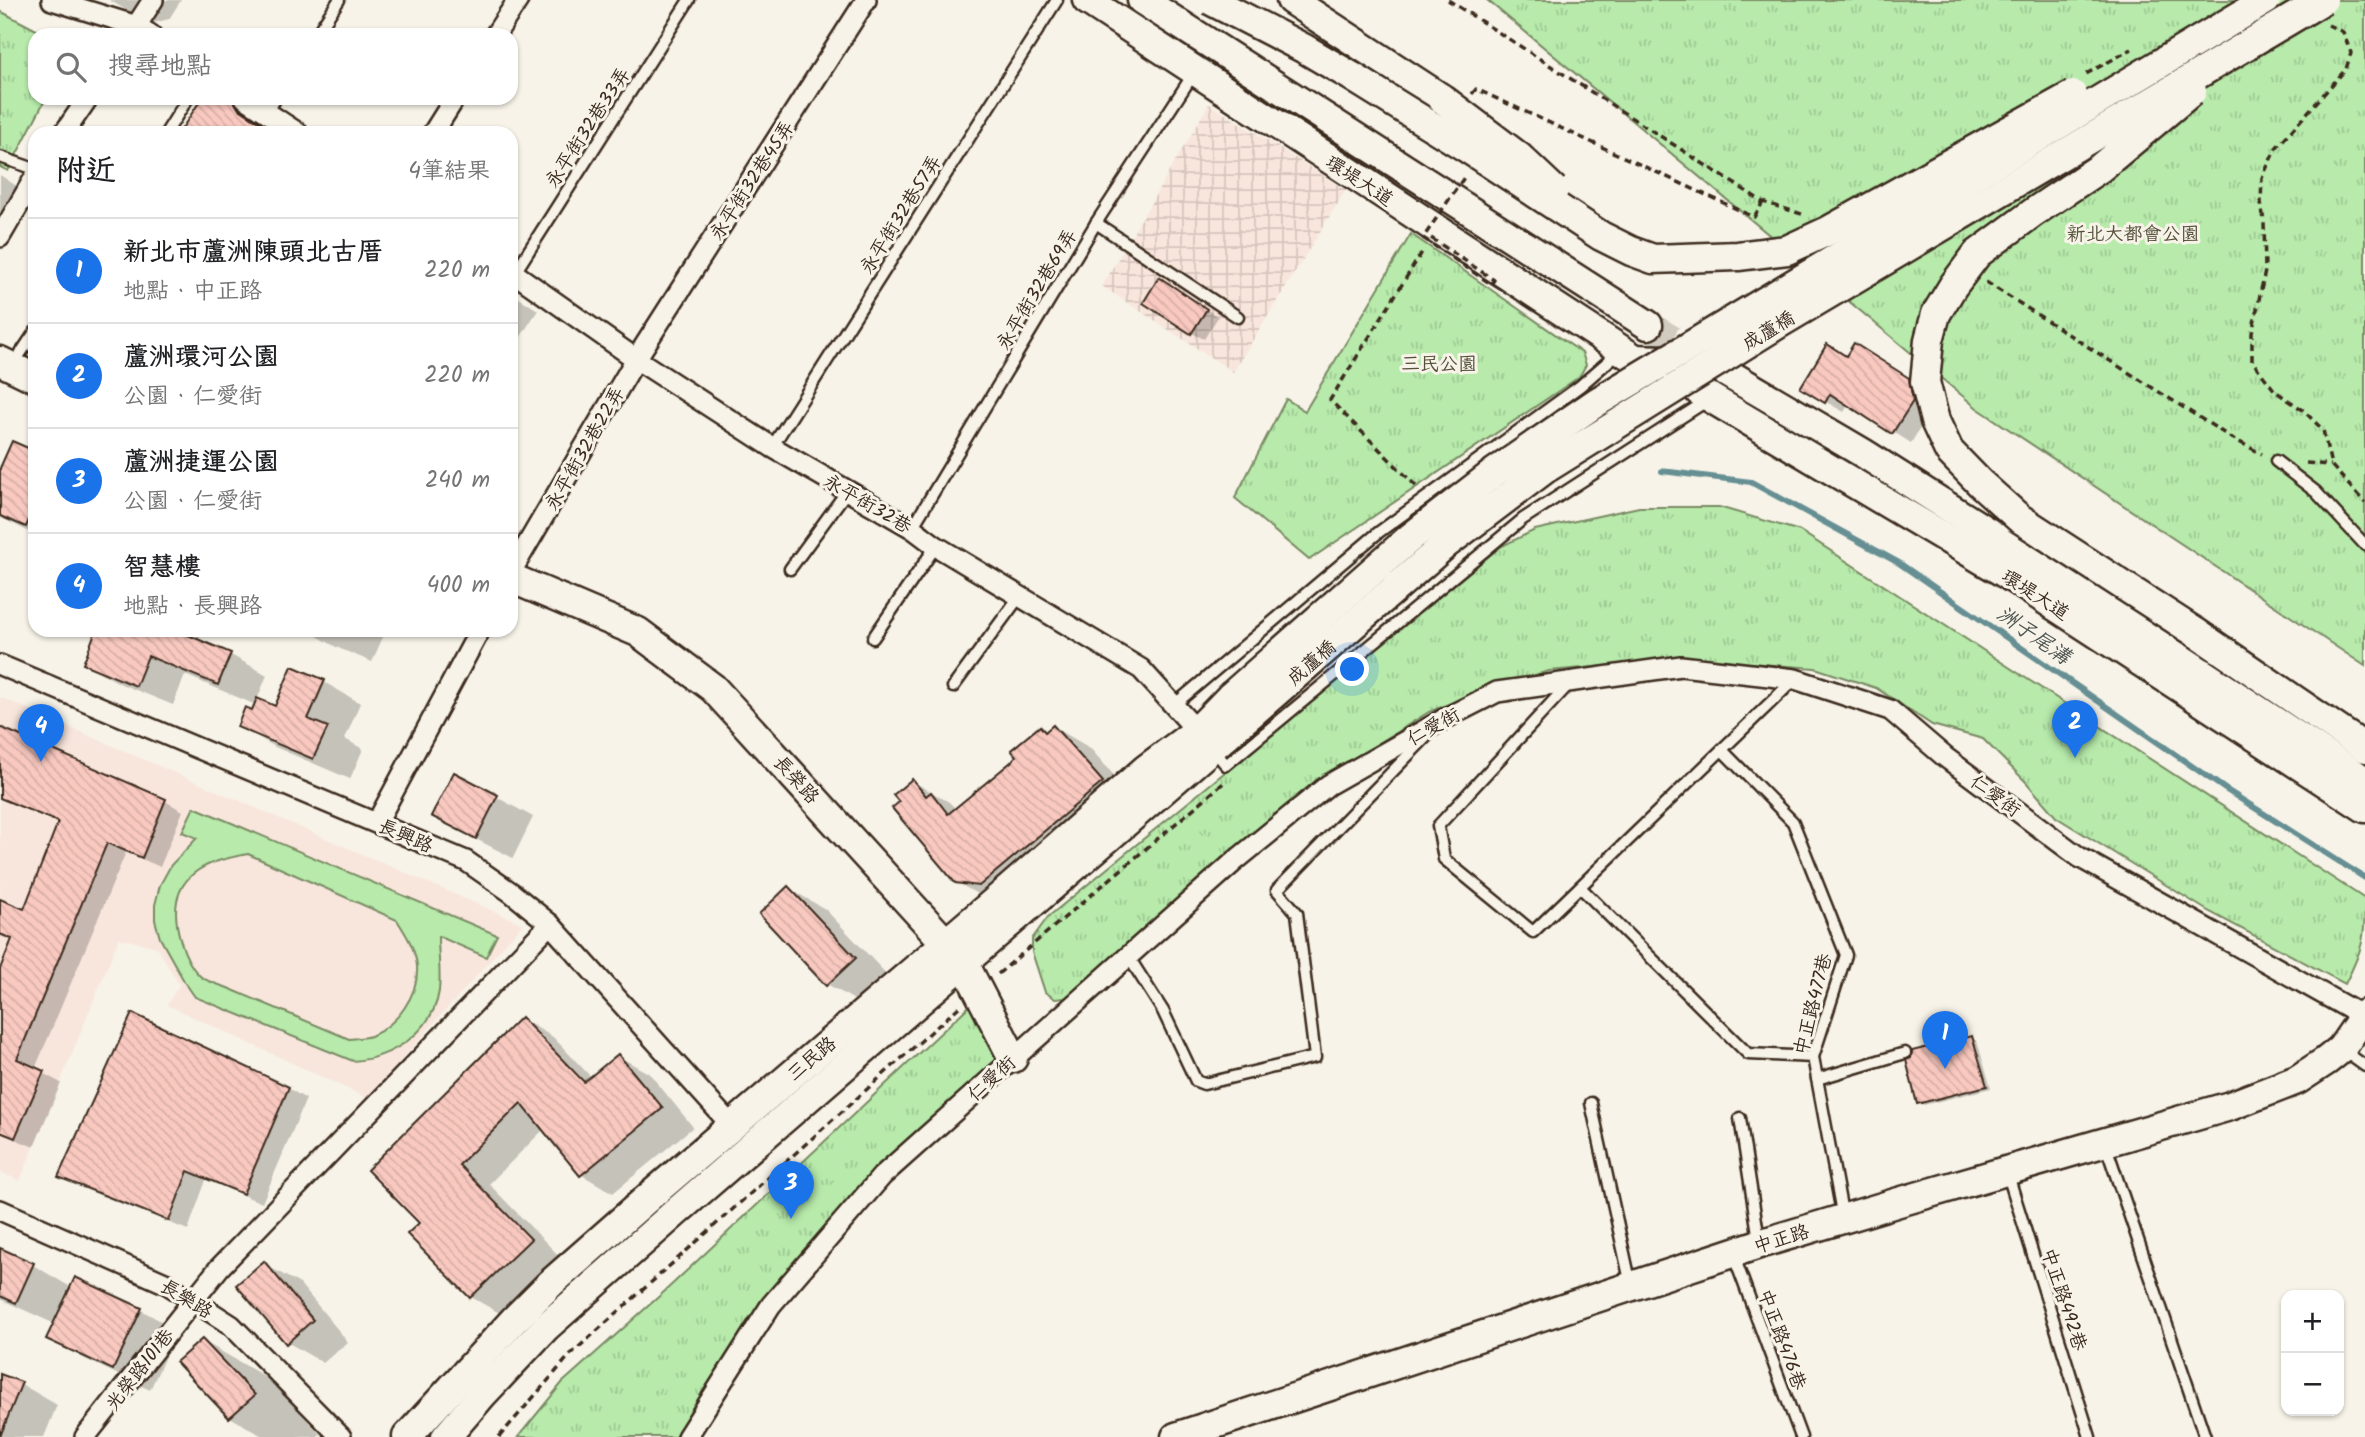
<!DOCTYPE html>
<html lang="zh-TW">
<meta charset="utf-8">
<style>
:root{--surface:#fff;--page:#f6f6f6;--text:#202124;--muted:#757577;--line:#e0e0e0;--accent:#1a73e8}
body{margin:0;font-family:Kalam,"LXGW WenKai TC",sans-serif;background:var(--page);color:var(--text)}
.controls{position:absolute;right:21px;bottom:21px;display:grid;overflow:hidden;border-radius:14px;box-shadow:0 2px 5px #0004}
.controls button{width:63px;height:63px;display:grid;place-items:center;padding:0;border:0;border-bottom:2px solid var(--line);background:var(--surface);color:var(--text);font:35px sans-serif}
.you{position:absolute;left:1353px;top:670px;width:24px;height:24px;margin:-18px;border:5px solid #fff;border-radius:50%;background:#1a73e8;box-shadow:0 0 0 10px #1a73e833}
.badge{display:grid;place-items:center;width:46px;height:46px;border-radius:50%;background:var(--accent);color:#fff;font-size:23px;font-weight:700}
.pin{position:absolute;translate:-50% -58px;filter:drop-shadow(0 2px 4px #0008)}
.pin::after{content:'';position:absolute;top:37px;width:24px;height:21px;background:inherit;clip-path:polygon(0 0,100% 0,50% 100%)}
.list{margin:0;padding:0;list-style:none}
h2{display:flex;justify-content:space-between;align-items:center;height:91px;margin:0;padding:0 28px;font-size:30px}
h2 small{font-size:23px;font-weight:400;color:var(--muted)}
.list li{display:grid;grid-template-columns:46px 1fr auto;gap:21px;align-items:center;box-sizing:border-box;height:105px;padding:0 28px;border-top:2px solid var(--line)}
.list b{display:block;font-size:26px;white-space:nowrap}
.list p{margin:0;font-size:23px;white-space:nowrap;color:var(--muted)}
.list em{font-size:23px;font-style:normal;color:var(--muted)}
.icon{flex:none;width:38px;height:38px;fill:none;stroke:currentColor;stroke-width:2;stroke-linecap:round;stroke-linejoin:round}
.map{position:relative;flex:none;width:2365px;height:1437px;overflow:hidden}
.search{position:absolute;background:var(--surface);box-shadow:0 2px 5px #0004;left:28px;top:28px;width:490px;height:77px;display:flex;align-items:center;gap:18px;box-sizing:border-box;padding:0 24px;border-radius:21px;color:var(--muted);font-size:26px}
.panel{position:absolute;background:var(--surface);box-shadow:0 2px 5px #0004;left:28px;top:126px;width:490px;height:511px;border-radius:21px}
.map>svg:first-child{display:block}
.built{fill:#f8e6dc}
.industrial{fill:url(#industrial-grid)}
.grass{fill:#b7eaab;stroke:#798a64;stroke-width:2;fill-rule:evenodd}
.park{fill:url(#park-tufts);stroke:#798a64;stroke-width:2}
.shadow{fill:#0003}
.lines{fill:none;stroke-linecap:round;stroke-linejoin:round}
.stream{stroke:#668f93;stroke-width:6}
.building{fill:url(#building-back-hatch);stroke:#3b2a1e;stroke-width:2}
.secondary-tunnel{stroke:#d1cbc0;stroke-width:28;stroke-dasharray:28 14;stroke-linecap:butt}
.lane-casing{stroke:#3b2a1e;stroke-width:15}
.street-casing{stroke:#3b2a1e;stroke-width:24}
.secondary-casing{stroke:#3b2a1e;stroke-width:33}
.path{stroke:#3b2a1e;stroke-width:3.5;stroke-dasharray:7 5;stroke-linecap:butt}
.lane{stroke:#f7f3e8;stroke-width:10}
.street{stroke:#f7f3e8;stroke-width:19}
.secondary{stroke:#f7f3e8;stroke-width:28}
.secondary-bridge-casing{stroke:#3b2a1e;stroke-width:33;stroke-linecap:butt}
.path-bridge{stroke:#3b2a1e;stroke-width:3.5;stroke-dasharray:7 5;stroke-linecap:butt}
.secondary-bridge{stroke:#f7f3e8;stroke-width:28}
.labels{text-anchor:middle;stroke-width:6;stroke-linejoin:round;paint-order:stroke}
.street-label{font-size:19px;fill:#3b2a1e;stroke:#f7f3e8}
.park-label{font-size:19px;fill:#54503a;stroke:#f7f3e8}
.water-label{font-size:21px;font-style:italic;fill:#4d544f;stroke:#f7f3e8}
</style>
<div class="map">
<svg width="2365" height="1437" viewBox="0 0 2365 1437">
<defs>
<pattern id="industrial-grid" width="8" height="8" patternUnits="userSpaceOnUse" patternTransform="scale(1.75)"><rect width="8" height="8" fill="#f8e6dc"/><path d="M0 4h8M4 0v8" fill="none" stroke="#d6c5bc"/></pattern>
<pattern id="park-tufts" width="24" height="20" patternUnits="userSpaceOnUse" patternTransform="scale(1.75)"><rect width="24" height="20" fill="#b7eaab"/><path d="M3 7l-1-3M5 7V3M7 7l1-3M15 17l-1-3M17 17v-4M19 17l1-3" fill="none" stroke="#9ec993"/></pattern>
<pattern id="building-back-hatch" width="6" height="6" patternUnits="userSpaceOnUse" patternTransform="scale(1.75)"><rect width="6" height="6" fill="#f9c9c0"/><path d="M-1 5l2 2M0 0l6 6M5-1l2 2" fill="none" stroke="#d6ada5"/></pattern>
</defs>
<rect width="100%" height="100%" fill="#f7f3e8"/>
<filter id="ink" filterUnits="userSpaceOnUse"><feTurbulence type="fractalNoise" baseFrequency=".0143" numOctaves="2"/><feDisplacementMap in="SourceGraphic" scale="14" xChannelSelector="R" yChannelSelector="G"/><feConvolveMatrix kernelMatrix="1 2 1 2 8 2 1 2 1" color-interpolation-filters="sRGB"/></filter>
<g filter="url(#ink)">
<polygon class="built" points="0,697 523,924 367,1098 167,1005 179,985 157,947 119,938 20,1181 0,1172"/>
<polygon class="industrial" points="1209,104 1346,190 1233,372 1102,286"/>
<path class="grass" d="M194,807L497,935L486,957L438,936C438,954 441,973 439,991C433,1032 392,1058 353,1061L195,997L184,981L160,938L155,920V905L160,885L171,865L197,838L182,832ZM248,854L397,920C406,934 415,948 417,966C419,995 397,1025 371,1036C364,1038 356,1038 349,1039C311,1023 273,1007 235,991C225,986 208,983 200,976C183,960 173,923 177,901C184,867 219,859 248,854Z"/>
<g class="park">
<polygon points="1487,0 2365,0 2365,666 1977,408"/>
<polygon points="0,11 46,35 35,35 35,98 46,98 8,171 0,167"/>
<polygon points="1411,234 1582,353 1586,365 1579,377 1309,560 1235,498 1286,399 1305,411"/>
<path d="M1639,507H1719L1800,531L2365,899C2365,938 2363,949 2345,984L2208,911L2056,817L2027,783L1983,739L1932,725L1876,688L1815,668L1686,659L1549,671L1483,690L1429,712L1325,777L1075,993L1065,998L1055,999L1045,992L1032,952V939L1048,917L1500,547L1535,530Z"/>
<polygon points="981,995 1013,1058 867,1193 680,1437 518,1437 562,1383 665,1291"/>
</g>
<g class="shadow">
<polygon points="109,0 181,0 169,19 150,24"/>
<polygon points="204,98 251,98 277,133 181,133"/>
<polygon points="0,175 24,191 0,230"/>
<polygon points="1172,286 1218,317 1204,339 1192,333"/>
<polygon points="511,293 538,310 511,352"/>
<polygon points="1873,356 1927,390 1930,412 1911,443 1849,404 1844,412 1826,402 1847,357"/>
<polygon points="35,452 35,535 0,517 0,473"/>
<polygon points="98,630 191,630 201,635 198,641 231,655 267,675 257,700 276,709 324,682 360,703 345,739 363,749 350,779 275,747 239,726 253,712 256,705 185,675 173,705 121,684 85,664"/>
<polygon points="307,630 386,630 372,662 336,647"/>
<polygon points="1054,727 1090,748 1138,803 993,903 956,882 902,802 912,781 949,802 956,809 1018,756 1040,728 1047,732"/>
<polygon points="0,728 165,801 183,811 160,867 126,852 35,1069 61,1083 34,1147 0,1133 0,974 13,941 0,936 0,901 25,911 60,824 0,799"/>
<polygon points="454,774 533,817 513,858 470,836"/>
<polygon points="788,888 825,909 891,979 863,1005 827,984"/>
<polygon points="522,1019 553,1037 592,1078 618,1056 650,1074 693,1127 613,1193 582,1175 544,1129 489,1184 561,1258 503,1315 471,1297 410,1234 422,1223"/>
<polygon points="1971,1038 1977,1041 1991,1088 1924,1105 1918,1102"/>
<polygon points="288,1088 306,1099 262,1203 206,1180 188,1230 79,1187 61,1176"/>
<polygon points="0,1250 33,1265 69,1286 62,1302 65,1303 76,1279 141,1310 177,1330 150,1390 85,1359 49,1339 55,1324 0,1299"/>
<polygon points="264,1264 300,1284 348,1342 323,1363 287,1342"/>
<polygon points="203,1341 269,1379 320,1434 317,1437 264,1437 230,1417"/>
<polygon points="0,1380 21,1384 57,1405 44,1437 0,1437"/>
</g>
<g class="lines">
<polyline class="stream" points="1662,471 1751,482 1899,563 2225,789 2365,878"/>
</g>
<g class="building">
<polygon points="202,98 233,98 238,108 276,133 179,133"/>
<polygon points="1159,277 1207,309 1191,334 1143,303"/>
<polygon points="1854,343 1909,378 1913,401 1892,434 1830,394 1825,403 1800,388 1827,344 1846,356"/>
<polygon points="12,441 35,451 35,506 26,527 0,516 0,468"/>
<polygon points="96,630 176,630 231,653 218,685 148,656 136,686 83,664"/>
<polygon points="292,666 325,680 308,719 328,727 313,759 237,727 245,707 252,710 257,698 275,706"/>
<polygon points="1053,725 1103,782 979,886 955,883 892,808 899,802 893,795 912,779 926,796 931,792 948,814 1011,762 1016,756 1011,750 1040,726 1045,732"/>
<polygon points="0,727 166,799 142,858 107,843 17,1059 44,1071 15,1138 0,1132 0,969 12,939 0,934 0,899 24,909 58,822 0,798"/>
<polygon points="454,772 498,795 476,839 431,816"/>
<polygon points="788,886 856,958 826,986 759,914"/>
<polygon points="132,1013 289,1087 243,1194 188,1171 169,1221 58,1177"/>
<polygon points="521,1017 584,1082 618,1054 663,1108 580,1176 521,1103 459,1165 531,1239 470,1298 407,1234 419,1223 367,1170"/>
<polygon points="1972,1036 1987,1086 1917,1104 1906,1060 1911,1058 1912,1051"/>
<polygon points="0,1248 34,1263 16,1303 0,1296"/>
<polygon points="264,1261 313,1320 286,1344 236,1285"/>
<polygon points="75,1277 142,1308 113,1370 46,1339"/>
<polygon points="202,1339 255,1395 229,1418 176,1362"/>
<polygon points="0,1374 22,1382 1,1434 0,1434"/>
</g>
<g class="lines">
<polyline class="secondary-tunnel" points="1648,325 1707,360"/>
<defs>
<g id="lane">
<polyline points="316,35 339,0"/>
<polyline points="267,113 276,98"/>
<polyline points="166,133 188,98"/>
<polyline points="0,157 35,169"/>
<polyline points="1096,223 1238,317"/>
<polyline points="514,274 689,0"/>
<polyline points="1632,350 1666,351"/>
<polyline points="14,363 35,332"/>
<polyline points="772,447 1057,0"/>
<polyline points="2276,461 2316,492 2365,545"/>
<polyline points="912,528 1096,223 1194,73"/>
<polyline points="790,569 847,491"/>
<polyline points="873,638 936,546"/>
<polyline points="1568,685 1438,826 1444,859 1533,932 1795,679"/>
<polyline points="953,687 1019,597"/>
<polyline points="1174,705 1379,532 1580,386 1618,353"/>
<polyline points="1213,749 1226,765 1523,519 1708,400"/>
<polyline points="1722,750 1793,822 1846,955 1813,1057 1843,1218"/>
<polyline points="1580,887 1748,1054 1813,1057"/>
<polyline points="1128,956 1163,1011 1196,1081 1204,1084 1315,1057 1297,913 1277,890 1428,735"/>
<polyline points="2344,1051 2365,1066"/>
<polyline points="1817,1079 1905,1053"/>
<polyline points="1591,1103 1631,1285"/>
<polyline points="1740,1118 1759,1240"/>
<polyline points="2105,1143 2205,1437"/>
<polyline points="2008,1175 2090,1437"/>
<polyline points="1733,1254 1801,1437"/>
</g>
<g id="street">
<polyline points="52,0 137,26 151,35"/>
<polyline points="131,34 153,0"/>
<polyline points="495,35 518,0"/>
<polyline points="245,98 298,133"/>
<polyline points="64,133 88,98"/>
<polyline points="433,133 455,98"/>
<polyline points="0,237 35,177"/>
<polyline points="511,271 636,359 772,447 912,528 936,546 1141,669 1205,740"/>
<polyline points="511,572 636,359 866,0"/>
<polyline points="0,665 466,861 512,893 550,924 731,1125"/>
<polyline points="377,822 480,630"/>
<polyline points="0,1210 167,1284 231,1325 341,1437"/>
<polyline points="85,1437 219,1268 550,924"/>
<polyline points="687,1437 771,1305 882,1176 1235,861 1328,785 1444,719 1497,692 1681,666 1795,679 1890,710 1945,757 2079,857 2364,1017"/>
</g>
<g id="secondary">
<polyline points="1087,0 1635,359"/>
<polyline points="1142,0 1648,325"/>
<polyline points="1291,0 1441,98"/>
<polyline points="0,361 35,378"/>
<polyline points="1727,373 1863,453 2024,555 2365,781"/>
<polyline points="1699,391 2003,572 2365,808"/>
<polyline points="511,578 638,632 713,688 964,963 1013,1058"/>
<polyline points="2195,632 2365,748"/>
<polyline points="407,1437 514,1320 551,1283 650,1196 1001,896 1146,769 1197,731 1231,696"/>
<polyline points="446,1437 482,1395 546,1327 676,1212 1252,713"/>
<polyline points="1176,1437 1759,1244 1899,1202 2230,1106 2297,1080 2326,1061 2341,1049 2365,1014"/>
</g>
</defs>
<use href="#lane" class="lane-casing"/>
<use href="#street" class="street-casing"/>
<use href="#secondary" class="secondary-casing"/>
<g class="path">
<polyline points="1448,0 1763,202 1805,215"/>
<polyline points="2328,25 2343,32 2351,53 2346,69 2276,148 2262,178 2261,202 2264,222 2265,271 2252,333 2252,361 2275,391 2303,410 2323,430 2331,465 2365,503"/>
<polyline points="2086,74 2132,49"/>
<polyline points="1472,94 1476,89 1754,217 1763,202"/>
<polyline points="1986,282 2230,437 2262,454"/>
<polyline points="2306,463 2331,465"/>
<polyline points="1416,486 1330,400 1424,249"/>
<polyline points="998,974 1227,780"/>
<polyline points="499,1437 571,1354 960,1006"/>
</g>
<use href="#lane" class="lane"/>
<use href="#street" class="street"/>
<use href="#secondary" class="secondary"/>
<defs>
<g id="secondary-bridge">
<polyline points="1210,0 1305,49 1351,76 1467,148 1601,236 1631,251 1653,259 1738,256 1787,250 1828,231 2073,95"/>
<polyline points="2192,91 2100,168 2034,212 1977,254 1953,286 1936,314 1929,340 1925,382 1935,421 1949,451 1980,483 2019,518 2195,632"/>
<polyline points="1441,98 1519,157 1554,190"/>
<polyline points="1231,696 1411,537 1495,472 1597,402 2266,0"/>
<polyline points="1252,713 1447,543 1545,469 1778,324 2323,0"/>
</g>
</defs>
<use href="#secondary-bridge" class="secondary-bridge-casing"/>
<polyline class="path-bridge" points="1431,238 1494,280 1491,284 1423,238 1465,176"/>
<use href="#secondary-bridge" class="secondary-bridge"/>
</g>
</g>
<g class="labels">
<g class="street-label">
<text transform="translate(587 127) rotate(-57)" y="7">永平街32巷33弄</text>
<text transform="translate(751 180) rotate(-57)" y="7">永平街32巷45弄</text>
<text transform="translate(1360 180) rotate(33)" y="7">環堤大道</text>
<text transform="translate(900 214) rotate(-58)" y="7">永平街32巷57弄</text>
<text transform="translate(1036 289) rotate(-59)" y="7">永平街32巷69弄</text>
<text transform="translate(1768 330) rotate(-31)" y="7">成蘆橋</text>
<text transform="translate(584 448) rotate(-60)" y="7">永平街32巷22弄</text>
<text transform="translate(868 503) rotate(30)" y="7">永平街32巷</text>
<text transform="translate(2036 594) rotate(33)" y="7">環堤大道</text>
<text transform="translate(1311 662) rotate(-41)" y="7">成蘆橋</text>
<text transform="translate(1433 726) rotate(-29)" y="7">仁愛街</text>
<text transform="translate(797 779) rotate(48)" y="7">長榮路</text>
<text transform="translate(1996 795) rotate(36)" y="7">仁愛街</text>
<text transform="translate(406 835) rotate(23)" y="7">長興路</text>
<text transform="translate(1812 1004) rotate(-76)" y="7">中正路477巷</text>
<text transform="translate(811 1058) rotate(-40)" y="7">三民路</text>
<text transform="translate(991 1078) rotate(-42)" y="7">仁愛街</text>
<text transform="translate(1781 1238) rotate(-17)" y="7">中正路</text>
<text transform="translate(187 1298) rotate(31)" y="7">長樂路</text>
<text transform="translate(2065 1299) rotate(72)" y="7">中正路492巷</text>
<text transform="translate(1783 1339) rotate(70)" y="7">中正路476巷</text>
<text transform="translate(139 1369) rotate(-52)" y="7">光榮路101巷</text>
</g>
<g class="park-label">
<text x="2133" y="240">新北大都會公園</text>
<text x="1439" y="370">三民公園</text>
</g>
<g class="water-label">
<text transform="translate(2034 635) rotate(35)" y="7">洲子尾溝</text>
</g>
</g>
</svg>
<div class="controls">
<button>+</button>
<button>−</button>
</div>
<div class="you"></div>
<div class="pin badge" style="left:1945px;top:1069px">1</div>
<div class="pin badge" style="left:2075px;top:758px">2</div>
<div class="pin badge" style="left:791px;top:1219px">3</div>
<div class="pin badge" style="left:41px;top:762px">4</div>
<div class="search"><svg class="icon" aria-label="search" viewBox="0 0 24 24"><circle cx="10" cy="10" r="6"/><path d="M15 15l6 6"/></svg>搜尋地點</div>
<section class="panel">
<h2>附近<small>4筆結果</small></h2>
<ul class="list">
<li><span class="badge">1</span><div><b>新北市蘆洲陳頭北古厝</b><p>地點 · 中正路</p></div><em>220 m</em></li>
<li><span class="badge">2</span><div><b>蘆洲環河公園</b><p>公園 · 仁愛街</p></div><em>220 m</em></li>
<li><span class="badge">3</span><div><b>蘆洲捷運公園</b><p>公園 · 仁愛街</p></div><em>240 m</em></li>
<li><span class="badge">4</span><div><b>智慧樓</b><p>地點 · 長興路</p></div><em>400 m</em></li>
</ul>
</section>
</div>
